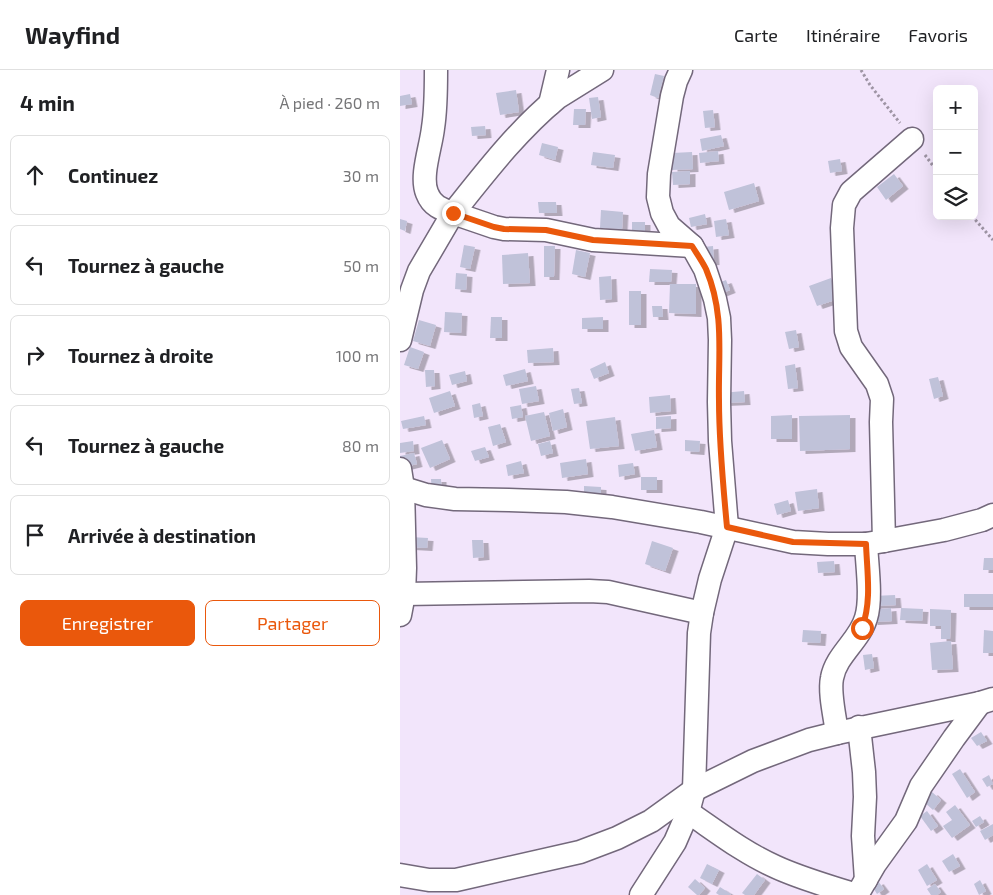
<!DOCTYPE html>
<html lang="fr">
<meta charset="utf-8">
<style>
:root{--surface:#fff;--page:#f6f6f6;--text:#202124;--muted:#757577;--line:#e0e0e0;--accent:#ea580c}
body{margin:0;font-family:"Exo 2",sans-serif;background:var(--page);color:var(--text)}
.controls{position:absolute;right:15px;top:15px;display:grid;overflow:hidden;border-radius:8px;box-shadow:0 5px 20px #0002}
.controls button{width:45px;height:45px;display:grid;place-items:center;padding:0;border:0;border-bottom:1px solid var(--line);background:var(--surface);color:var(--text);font:25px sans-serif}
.stop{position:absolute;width:15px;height:15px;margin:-11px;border:4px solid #ea580c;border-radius:50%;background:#fff}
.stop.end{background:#ea580c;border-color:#fff;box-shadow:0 1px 5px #0008}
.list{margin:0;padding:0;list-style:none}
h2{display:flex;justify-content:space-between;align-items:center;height:65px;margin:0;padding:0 20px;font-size:21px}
h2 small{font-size:16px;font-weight:400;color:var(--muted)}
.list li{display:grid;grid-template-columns:32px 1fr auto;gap:15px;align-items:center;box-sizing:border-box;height:80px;margin:0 10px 10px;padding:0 10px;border:1px solid var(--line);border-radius:8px}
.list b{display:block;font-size:19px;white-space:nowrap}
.list em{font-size:16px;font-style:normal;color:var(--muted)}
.actions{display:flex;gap:10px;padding:15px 20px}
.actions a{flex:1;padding:11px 0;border:1px solid var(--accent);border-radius:8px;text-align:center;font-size:18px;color:var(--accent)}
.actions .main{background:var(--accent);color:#fff}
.icon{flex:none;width:28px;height:28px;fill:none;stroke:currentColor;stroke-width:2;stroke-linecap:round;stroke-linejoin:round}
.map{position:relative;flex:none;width:593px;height:825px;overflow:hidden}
header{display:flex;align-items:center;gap:30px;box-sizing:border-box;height:70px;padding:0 25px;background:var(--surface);border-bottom:1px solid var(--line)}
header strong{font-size:24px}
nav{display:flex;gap:28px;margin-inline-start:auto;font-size:18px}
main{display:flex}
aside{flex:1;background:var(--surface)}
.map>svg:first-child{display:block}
.building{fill:#c0c2d9;filter:url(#shadow)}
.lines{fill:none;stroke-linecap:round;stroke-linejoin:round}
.minor-casing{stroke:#73687b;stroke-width:25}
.path{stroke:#9e94a4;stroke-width:3;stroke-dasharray:2.5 2.5;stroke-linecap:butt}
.minor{stroke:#fff;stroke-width:22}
.route{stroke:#ea580c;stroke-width:6}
</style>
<header>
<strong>Wayfind</strong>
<nav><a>Carte</a><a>Itinéraire</a><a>Favoris</a></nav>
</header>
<main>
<aside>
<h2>4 min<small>À pied · 260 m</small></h2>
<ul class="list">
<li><svg class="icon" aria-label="ahead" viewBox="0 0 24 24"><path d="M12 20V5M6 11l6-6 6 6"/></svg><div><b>Continuez</b></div><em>30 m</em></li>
<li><svg class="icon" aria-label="left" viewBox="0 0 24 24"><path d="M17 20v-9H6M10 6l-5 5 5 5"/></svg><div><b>Tournez à gauche</b></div><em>50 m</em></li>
<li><svg class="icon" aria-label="right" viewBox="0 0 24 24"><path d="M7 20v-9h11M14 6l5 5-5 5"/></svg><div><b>Tournez à droite</b></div><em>100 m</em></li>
<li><svg class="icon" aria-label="left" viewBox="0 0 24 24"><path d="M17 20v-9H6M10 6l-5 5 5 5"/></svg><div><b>Tournez à gauche</b></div><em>80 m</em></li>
<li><svg class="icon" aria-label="arrive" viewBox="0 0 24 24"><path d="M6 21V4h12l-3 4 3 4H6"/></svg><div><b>Arrivée à destination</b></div></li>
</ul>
<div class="actions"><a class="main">Enregistrer</a><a>Partager</a></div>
</aside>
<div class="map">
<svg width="593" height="825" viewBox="0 0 593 825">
<defs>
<filter id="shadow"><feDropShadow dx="5.5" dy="3" stdDeviation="0" flood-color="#0004"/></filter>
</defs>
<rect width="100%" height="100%" fill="#f2e5fb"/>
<g class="building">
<polygon points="255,4 264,6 258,28 250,25"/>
<polygon points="116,20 119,42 100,45 96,23"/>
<polygon points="10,24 12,34 0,36 0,26"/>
<polygon points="198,27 201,47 192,49 189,28"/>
<polygon points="174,39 186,39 185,55 173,55"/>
<polygon points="313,40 315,57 305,58 303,41"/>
<polygon points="85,56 86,65 72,66 71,57"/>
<polygon points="321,65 324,76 302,81 300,69"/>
<polygon points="142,73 158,77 155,90 139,85"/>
<polygon points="318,81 319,91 300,93 299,83"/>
<polygon points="193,82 215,85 213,98 191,95"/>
<polygon points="292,82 293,99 272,100 272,83"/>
<polygon points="440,89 442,101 430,103 428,91"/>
<polygon points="290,101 290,114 273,115 272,102"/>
<polygon points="494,104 503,116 486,130 477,117"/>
<polygon points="354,113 359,131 329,140 324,122"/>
<polygon points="138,132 156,132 157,143 139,143"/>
<polygon points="201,140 223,142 222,159 200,158"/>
<polygon points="305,144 307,154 291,157 289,148"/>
<polygon points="0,149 7,151 5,161 0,159"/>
<polygon points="326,149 329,165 316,167 314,151"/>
<rect x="232" y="152" width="13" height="11"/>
<polygon points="64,175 75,177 70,199 60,197"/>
<polygon points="144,176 155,176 154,207 144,207"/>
<polygon points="313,176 314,192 296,194 294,178"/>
<polygon points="176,180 190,183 185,207 172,204"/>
<polygon points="128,183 130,213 103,214 102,185"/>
<polygon points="250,199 272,200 271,212 249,212"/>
<polygon points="56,203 67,204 66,220 55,219"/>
<polygon points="211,206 212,229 200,230 199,207"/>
<polygon points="431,208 438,229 417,236 409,216"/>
<polygon points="326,210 330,220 312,227 308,217"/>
<polygon points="270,214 296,214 296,244 269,243"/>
<rect x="229" y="221" width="12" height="34"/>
<polygon points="252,236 262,236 263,247 253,247"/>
<polygon points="45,242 62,243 61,263 44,262"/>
<polygon points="91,247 102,247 102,268 90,268"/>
<polygon points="203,247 203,259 182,259 182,248"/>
<polygon points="19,250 36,255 30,276 13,271"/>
<polygon points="396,260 399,277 389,279 385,262"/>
<polygon points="10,277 24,282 18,299 4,295"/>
<polygon points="153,278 154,292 128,293 127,280"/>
<polygon points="205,292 209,303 194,309 190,299"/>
<polygon points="395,294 398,318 388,319 385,296"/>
<polygon points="125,299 128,311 106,316 103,305"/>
<polygon points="25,300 34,300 35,316 26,317"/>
<polygon points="65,301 67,311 52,315 49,305"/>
<polygon points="538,307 543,326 534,329 529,309"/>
<polygon points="136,316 139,331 122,334 119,319"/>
<polygon points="179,318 182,333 174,334 171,319"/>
<polygon points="50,321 55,336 34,343 29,328"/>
<polygon points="344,321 345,332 322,333 321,323"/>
<polygon points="270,325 271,341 250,343 249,327"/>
<polygon points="80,333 83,346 74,348 72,335"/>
<polygon points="121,335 123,347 112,349 110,337"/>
<polygon points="163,339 167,357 153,361 149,343"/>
<polygon points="144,342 150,366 131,371 125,346"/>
<polygon points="392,345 392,369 371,369 371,346"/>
<polygon points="450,345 450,379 400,381 399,346"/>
<polygon points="24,346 26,355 3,359 1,351"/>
<polygon points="271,346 271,358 256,359 256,347"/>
<polygon points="215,347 219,376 190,379 186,351"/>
<polygon points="100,354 106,372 93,376 88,357"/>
<polygon points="254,360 257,377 235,381 231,364"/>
<polygon points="42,370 50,389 30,398 21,378"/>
<polygon points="285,370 300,371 299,382 285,381"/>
<polygon points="13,371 14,381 0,383 0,373"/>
<polygon points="150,371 153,383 141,386 138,374"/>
<polygon points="85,377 89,387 75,391 71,381"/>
<polygon points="14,383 17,394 1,398 0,386"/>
<polygon points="186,389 188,404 162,408 160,393"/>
<polygon points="121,391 124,403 108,406 106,395"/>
<polygon points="233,393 235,404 219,407 218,395"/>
<rect x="241" y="407" width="16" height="13"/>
<polygon points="31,409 41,409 42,428 32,428"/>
<polygon points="184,416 201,417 201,434 184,433"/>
<polygon points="417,419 419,438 398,441 395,422"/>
<polygon points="388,430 391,441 377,445 374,434"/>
<polygon points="10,467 28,468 27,478 9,477"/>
<polygon points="72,470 83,470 84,487 73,488"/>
<polygon points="252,471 273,478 265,501 245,494"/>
<polygon points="584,488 593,488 593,500 583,500"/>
<polygon points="434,491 435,502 418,503 417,492"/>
<rect x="564" y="524" width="29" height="13"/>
<polygon points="495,525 496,535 474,536 473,526"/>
<polygon points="491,538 492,551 472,552 471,540"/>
<polygon points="501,538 523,539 522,551 500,550"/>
<polygon points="530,539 551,540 550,569 541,569 541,556 530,556"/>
<polygon points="403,560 421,561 420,573 402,572"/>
<polygon points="584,560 593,561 593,583 583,583"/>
<polygon points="551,571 553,599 532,600 530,573"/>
<polygon points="472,584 474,598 465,600 463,585"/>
<polygon points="581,662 587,671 577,676 571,668"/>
<polygon points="560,699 575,722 567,728 552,704"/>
<polygon points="589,705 593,714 587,717 582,709"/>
<polygon points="532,722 541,730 533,740 524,732"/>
<polygon points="555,735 570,755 552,768 543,756 552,750 546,742"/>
<polygon points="527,741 538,756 531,761 520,746"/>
<polygon points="580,746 584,752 576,757 572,751"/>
<polygon points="593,754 593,765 585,770 580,761"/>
<polygon points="553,784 560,796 549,802 542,791"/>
<polygon points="307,794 319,800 312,814 300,808"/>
<polygon points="527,794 537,810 527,816 518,800"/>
<polygon points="357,804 365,810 354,825 345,825 342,823"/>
<polygon points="295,809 305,818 299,825 297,825 288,817"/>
<polygon points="580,810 586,821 579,825 574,814"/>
<polygon points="478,811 484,819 477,824 472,816"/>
<polygon points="535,814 541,822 537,825 531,825 527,819"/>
<polygon points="320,817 331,824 330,825 319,825 316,823"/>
</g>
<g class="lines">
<defs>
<g id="minor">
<path d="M202,0L157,28C117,61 85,103 53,143L94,157L104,159L146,160L193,170L292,176"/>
<polyline points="150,34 158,0"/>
<path d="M0,270L12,220L19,201L53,143C41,139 32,136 27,123C20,106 31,77 33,58C36,39 36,19 36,0"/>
<polyline points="0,399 3,418 5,498 4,524 0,545"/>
<polyline points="0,417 26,425 55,429 109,430 166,432 212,437 301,452 393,472 428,474 466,474 484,471 544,460 582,450 593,445"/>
<polyline points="484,471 481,352 482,329 477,314 451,277 446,261 442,158 444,135 451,122 512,69"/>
<polyline points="4,524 189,521 208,522 302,543"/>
<polyline points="459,657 464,702 465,727 463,766 466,810"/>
<path d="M437,663C435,647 429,623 432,608C436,585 460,570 466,548C472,529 467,495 466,474"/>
<path d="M288,742C316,761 344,783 376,797C402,809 429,816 456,825"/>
<polyline points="0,805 29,810 56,810 180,782 217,768 251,751 294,720 353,691 409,670 437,663 580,633 593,629"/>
<polyline points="241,825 275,772 288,742 294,720 299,563 302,543 310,509 327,457 320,371 319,332 320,270 319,248 315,229 305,199 292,176 269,156 262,143 258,127 259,104 272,26 276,11 281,0"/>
<polyline points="457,825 475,794 506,751 521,716 554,668 580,633"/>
</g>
</defs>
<use href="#minor" class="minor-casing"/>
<g class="path">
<polyline points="461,0 470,15 500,53"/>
<polyline points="525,85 537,101"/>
<polyline points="572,146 593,170"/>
</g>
<use href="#minor" class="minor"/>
</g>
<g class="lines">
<path class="route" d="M53,143L94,157L104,159L146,160L193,170L292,176C297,184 302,191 306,199C325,244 318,284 319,331C319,373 323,415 327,457L393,472L466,474C467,502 472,531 462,558"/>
</g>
</svg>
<div class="controls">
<button>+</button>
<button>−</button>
<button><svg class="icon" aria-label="layers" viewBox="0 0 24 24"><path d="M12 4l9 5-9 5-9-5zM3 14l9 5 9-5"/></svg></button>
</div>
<div class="stop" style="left:462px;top:558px"></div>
<div class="stop end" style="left:53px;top:143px"></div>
</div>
</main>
